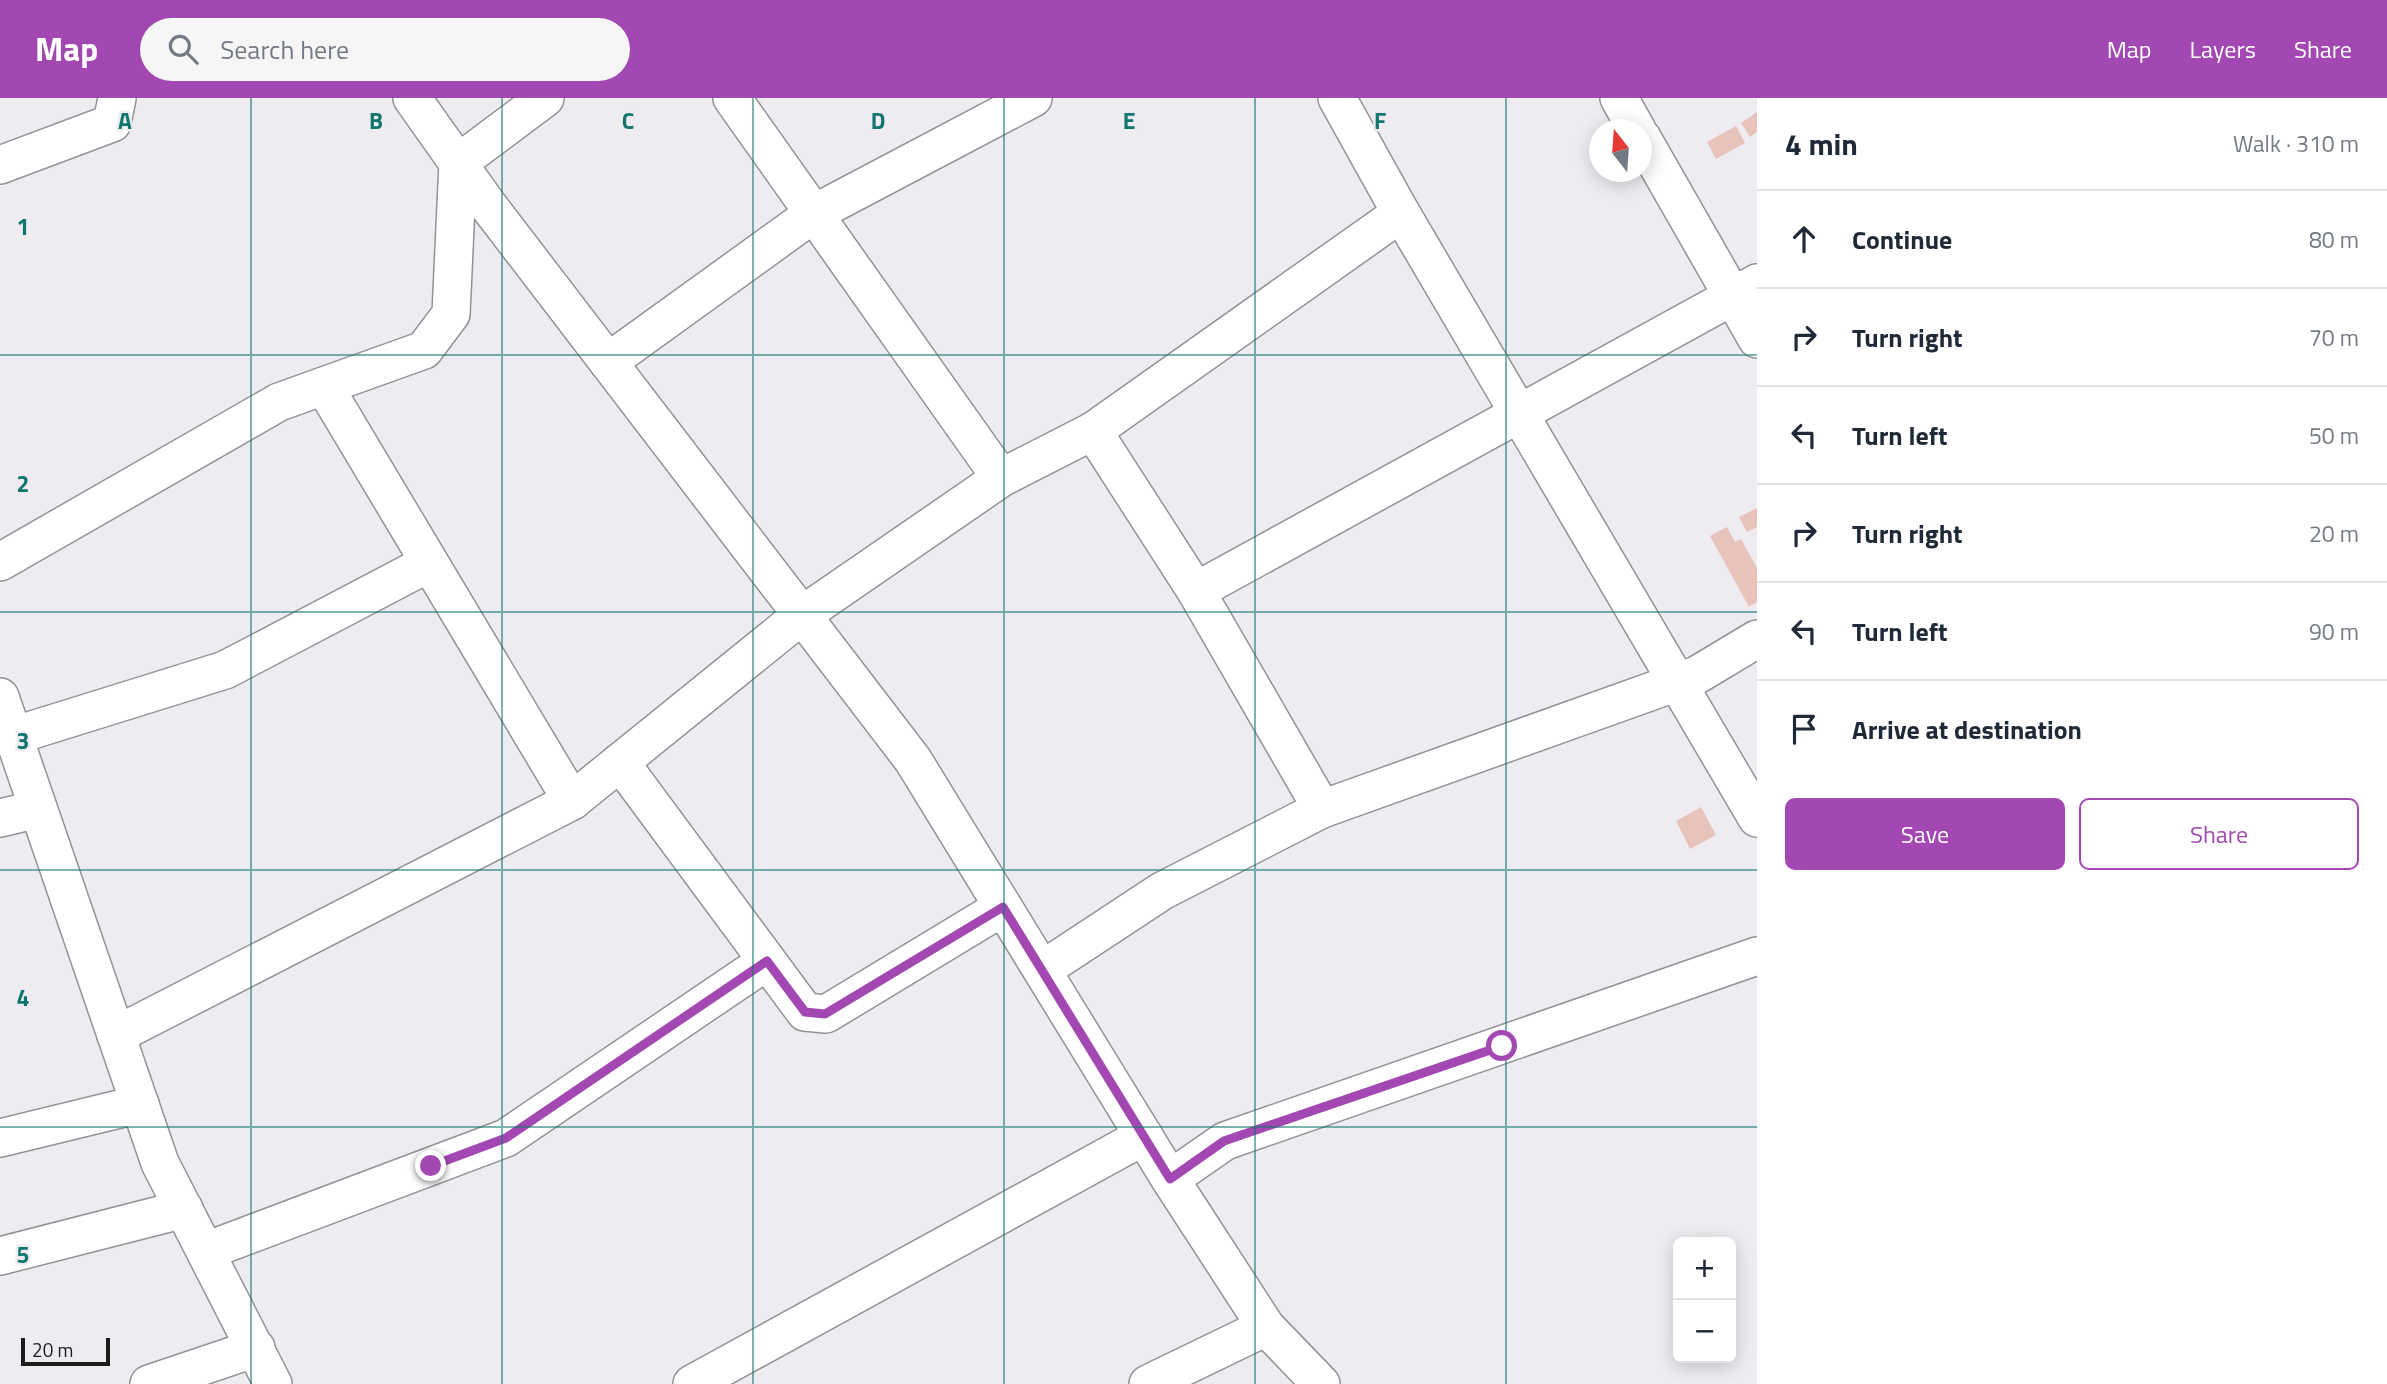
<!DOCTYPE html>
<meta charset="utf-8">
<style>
:root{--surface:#fff;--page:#f6f6f7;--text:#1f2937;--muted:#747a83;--line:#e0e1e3;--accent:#a347b2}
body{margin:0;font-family:"Titillium Web",sans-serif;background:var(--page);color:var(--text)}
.controls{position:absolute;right:21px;bottom:21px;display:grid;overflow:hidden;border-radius:10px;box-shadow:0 4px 18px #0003}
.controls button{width:63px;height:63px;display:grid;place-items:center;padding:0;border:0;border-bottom:2px solid var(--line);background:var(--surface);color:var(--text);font:35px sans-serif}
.compass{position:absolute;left:1589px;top:21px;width:63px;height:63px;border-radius:50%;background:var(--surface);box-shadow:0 4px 18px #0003;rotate:343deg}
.scale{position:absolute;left:21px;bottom:18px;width:89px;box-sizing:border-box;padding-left:7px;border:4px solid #1d1c1d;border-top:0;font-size:19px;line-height:24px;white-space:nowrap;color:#1d1c1d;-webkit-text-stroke:5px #eeecf0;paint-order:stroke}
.stop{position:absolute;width:21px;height:21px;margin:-16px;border:5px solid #a347b2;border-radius:50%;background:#fff}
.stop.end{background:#a347b2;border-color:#fff;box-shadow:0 2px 7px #0008}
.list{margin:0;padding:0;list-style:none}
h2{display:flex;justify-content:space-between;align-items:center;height:91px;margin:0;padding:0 28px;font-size:30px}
h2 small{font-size:23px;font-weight:400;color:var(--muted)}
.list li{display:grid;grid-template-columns:46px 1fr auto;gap:21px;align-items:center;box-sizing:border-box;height:98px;padding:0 28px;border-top:2px solid var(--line)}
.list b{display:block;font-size:26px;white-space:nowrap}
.list em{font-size:23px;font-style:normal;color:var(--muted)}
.actions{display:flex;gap:14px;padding:21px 28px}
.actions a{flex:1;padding:16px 0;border:2px solid var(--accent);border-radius:10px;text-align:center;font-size:24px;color:var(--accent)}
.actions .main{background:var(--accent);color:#fff}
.icon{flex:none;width:38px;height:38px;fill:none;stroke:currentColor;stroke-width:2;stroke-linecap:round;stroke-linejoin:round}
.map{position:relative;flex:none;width:1757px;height:1286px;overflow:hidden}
header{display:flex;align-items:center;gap:42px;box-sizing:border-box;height:98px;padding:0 35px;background:var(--accent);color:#fff}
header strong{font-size:33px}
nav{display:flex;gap:38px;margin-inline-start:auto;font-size:24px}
.search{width:490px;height:63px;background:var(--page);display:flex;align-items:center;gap:18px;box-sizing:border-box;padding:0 24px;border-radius:38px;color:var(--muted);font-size:26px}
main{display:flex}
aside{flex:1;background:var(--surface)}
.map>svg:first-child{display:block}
.building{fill:#e8c3bc}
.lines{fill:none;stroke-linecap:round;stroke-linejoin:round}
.minor-casing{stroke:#949296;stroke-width:40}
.minor{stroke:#fff;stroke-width:37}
.route{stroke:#a347b2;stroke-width:9}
.grid{fill:none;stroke:#0f766e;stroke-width:2;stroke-opacity:0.55}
.grid-label{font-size:23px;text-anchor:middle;font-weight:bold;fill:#0f766e;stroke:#eeecf0;stroke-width:5;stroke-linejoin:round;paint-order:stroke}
</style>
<header>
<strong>Map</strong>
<div class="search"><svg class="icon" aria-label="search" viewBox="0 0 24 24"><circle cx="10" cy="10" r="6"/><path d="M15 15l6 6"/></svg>Search here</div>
<nav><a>Map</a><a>Layers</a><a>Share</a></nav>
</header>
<main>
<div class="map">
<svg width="1757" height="1286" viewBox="0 0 1757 1286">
<rect width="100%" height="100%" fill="#eeecf0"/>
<g class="building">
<polygon points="1757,14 1757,34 1750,39 1741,25"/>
<polygon points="1736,28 1745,45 1716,61 1707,44"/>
<polygon points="1757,410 1757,429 1747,434 1739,419"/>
<polygon points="1727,429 1735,444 1741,441 1757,470 1757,504 1749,509 1710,438"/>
<polygon points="1701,709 1716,737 1690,751 1676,723"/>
</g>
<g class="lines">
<defs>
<g id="minor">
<polyline points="412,0 487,106 913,662 1170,1081 1266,1229 1321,1286"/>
<polyline points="732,0 1001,380 1093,333 1196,493"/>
<polyline points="1337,0 1401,115 1757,720"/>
<polyline points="1619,0 1637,32"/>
<polyline points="1642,40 1757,241"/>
<polyline points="0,67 112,25 117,0"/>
<polyline points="608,264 813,116 1033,0"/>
<polyline points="324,288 572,703"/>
<polyline points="1093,333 1401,115"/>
<polyline points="0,464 279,304 424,252 451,216 458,65 545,0"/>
<polyline points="0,599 160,1065 273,1286"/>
<polyline points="13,638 225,572 429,465"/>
<polyline points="620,664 805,914 826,916 1003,809"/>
<polyline points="1322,711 1697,577 1757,541"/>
<polyline points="0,720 38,711"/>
<polyline points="1042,872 1162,793 1322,711 1196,493 1757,185"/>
<polyline points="116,937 572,703 802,517 1001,380"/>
<polyline points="0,1040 140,1006"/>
<polyline points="1170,1081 1225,1043 1757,858"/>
<polyline points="206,1153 506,1040 767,863"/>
<polyline points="0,1158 184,1111"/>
<polyline points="149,1286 256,1250"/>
<polyline points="692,1286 1144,1038"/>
<polyline points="1148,1286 1266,1229"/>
</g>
</defs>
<use href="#minor" class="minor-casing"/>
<use href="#minor" class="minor"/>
</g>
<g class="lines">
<polyline class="route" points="431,1068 506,1040 767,863 805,914 825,916 1003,809 1170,1081 1224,1043 1502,948"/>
</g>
<path class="grid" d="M251,0V1286M502,0V1286M753,0V1286M1004,0V1286M1255,0V1286M1506,0V1286M0,257H1757M0,514H1757M0,772H1757M0,1029H1757"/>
<g class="grid-label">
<text x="125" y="31">A</text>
<text x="376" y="31">B</text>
<text x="628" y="31">C</text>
<text x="878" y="31">D</text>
<text x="1129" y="31">E</text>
<text x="1380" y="31">F</text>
<text x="23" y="137">1</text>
<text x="23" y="394">2</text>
<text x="23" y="651">3</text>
<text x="23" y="908">4</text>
<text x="23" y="1165">5</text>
</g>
</svg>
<div class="controls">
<button>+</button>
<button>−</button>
</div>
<svg class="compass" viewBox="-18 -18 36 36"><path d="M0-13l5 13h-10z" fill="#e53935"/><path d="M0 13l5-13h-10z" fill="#747a83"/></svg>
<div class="scale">20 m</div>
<div class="stop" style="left:1502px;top:948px"></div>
<div class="stop end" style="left:431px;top:1068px"></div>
</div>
<aside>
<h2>4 min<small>Walk · 310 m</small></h2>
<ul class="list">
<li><svg class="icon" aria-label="ahead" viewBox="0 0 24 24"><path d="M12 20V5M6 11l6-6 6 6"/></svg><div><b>Continue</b></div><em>80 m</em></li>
<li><svg class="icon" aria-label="right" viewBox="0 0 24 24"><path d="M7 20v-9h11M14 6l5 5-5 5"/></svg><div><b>Turn right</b></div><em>70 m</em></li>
<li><svg class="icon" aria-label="left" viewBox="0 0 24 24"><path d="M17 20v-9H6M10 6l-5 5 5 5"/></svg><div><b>Turn left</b></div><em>50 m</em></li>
<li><svg class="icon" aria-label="right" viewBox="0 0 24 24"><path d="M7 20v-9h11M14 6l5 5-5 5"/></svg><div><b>Turn right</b></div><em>20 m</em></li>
<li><svg class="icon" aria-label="left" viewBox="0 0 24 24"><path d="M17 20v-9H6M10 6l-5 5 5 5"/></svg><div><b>Turn left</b></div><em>90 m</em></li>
<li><svg class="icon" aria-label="arrive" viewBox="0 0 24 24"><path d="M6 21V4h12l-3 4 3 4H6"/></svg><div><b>Arrive at destination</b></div></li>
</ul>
<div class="actions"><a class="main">Save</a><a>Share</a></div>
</aside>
</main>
